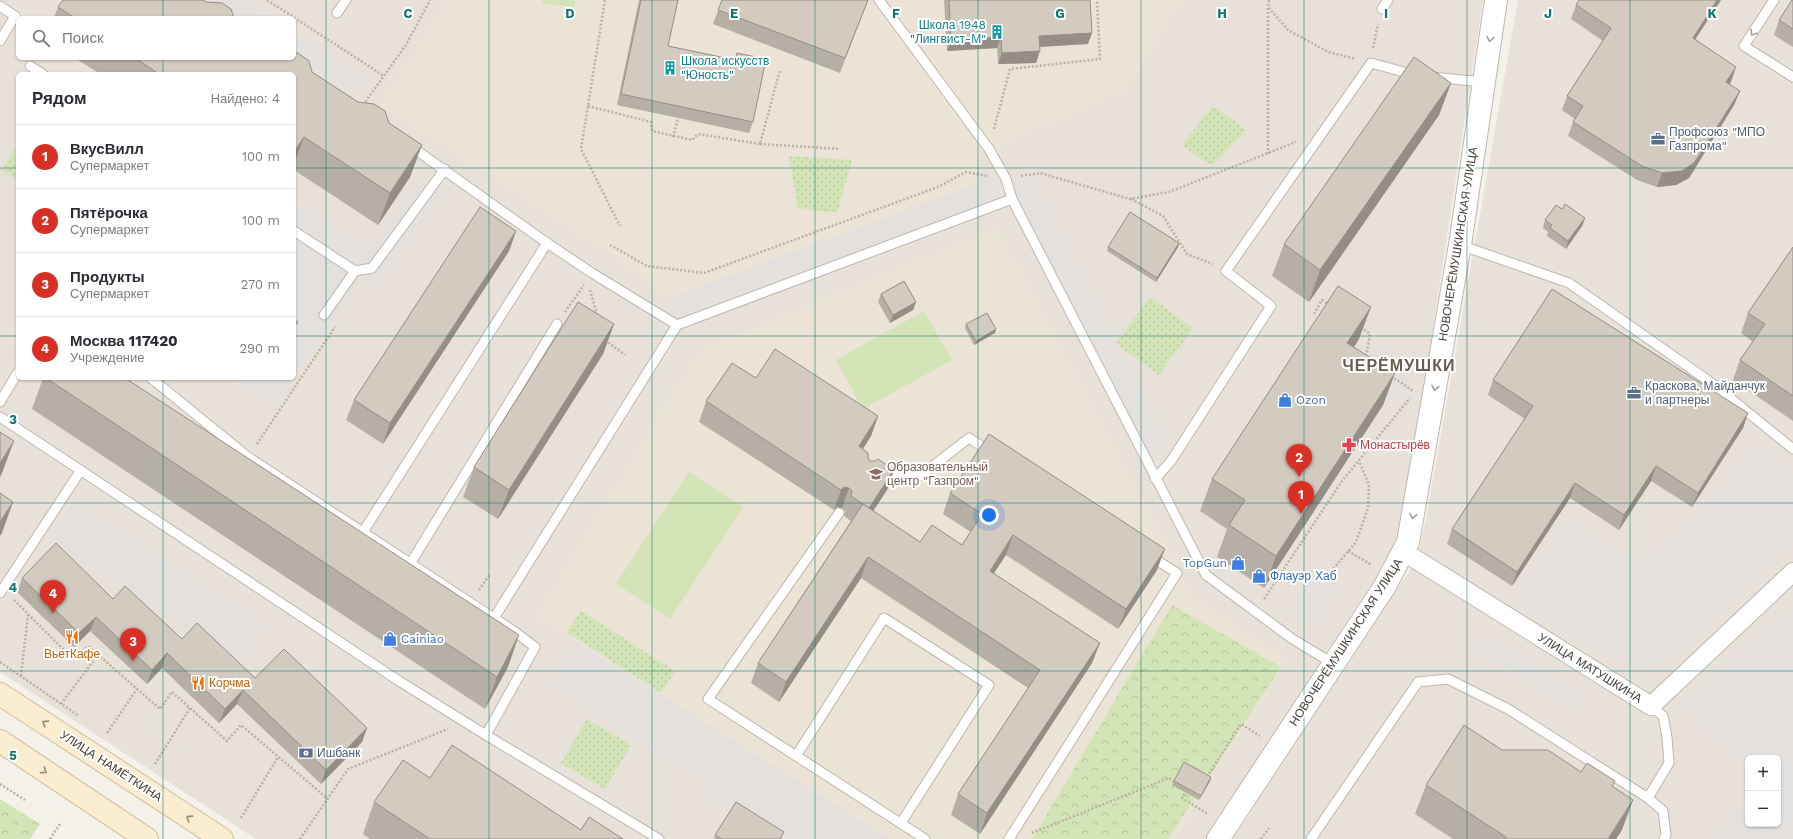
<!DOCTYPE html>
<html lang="ru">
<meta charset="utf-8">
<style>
:root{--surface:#fff;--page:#f2f2f3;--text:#2b2b33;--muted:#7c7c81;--line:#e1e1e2;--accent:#d93025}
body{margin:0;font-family:"Work Sans",sans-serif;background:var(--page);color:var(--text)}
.controls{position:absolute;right:12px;bottom:12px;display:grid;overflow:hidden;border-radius:6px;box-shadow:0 1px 3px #0004}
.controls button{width:36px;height:36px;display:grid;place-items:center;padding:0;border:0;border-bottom:1px solid var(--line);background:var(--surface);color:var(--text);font:20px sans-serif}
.you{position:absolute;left:989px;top:515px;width:14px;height:14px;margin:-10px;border:3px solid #fff;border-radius:50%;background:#1a73e8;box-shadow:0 0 0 6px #1a73e833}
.badge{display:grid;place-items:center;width:26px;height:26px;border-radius:50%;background:var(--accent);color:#fff;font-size:13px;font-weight:700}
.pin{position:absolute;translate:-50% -33px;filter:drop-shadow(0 1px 2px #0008)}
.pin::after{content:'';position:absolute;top:21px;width:14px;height:12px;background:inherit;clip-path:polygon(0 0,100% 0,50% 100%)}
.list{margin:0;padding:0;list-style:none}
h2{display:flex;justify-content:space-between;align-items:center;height:52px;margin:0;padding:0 16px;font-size:17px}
h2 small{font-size:13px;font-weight:400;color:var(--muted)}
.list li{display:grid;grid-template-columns:26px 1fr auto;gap:12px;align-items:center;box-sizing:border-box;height:64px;padding:0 16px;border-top:1px solid var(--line)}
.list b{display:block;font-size:15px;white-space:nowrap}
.list p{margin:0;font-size:13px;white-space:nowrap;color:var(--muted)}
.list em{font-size:13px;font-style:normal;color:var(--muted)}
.icon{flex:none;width:22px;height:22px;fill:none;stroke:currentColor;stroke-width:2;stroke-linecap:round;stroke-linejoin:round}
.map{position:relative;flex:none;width:1793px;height:839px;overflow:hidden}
.search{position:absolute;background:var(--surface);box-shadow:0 1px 3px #0004;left:16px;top:16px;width:280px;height:44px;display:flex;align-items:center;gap:10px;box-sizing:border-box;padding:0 14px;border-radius:6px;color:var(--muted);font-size:15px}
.panel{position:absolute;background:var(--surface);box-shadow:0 1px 3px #0004;left:16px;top:72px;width:280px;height:308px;border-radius:6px}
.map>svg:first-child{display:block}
.residential{fill:#e7e1d9;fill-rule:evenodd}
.education{fill:#ebe3d5}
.grass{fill:#d3e4b7}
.forest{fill:url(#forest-crowns)}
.park{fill:url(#park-dots)}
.parking{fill:#e3e0de}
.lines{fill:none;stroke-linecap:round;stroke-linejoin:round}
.service-casing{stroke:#beb7ad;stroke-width:11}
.minor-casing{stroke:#beb7ad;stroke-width:20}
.tertiary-casing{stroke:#beb7ad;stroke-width:24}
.secondary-casing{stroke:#cfbe9e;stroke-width:24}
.path{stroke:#bfb1a0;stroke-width:2.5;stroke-dasharray:2 2;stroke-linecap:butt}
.service{stroke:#fff;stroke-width:9}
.minor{stroke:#fff;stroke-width:18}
.tertiary{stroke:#fff;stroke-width:22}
.secondary{stroke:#faecce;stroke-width:22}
.wall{fill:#b6afa5}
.shaded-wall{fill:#948e86}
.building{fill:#d4cbc0;stroke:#948e86}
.oneway{stroke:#a3a09c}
.oneway2{stroke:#988d7c}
.grid{fill:none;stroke:#0f766e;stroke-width:1;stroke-opacity:0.55}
.labels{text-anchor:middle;stroke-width:4;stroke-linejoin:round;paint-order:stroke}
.culture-label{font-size:12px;fill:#0d838f;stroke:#fff;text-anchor:end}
.service-label{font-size:12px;fill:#4e5e75;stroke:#fff;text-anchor:start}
.street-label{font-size:12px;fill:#474039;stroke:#fff}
.shop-label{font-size:12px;fill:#366cbe;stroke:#fff;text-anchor:start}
.health-label{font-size:12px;fill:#be3a42;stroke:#fff;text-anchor:start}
.education-label{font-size:12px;fill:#785e54;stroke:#fff;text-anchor:start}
.food-label{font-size:12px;fill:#c56008;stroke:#fff}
.district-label{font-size:16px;font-weight:bold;letter-spacing:1px;fill:#695d51;stroke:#fff}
.grid-label{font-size:13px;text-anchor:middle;font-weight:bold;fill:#0f766e;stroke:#fff;stroke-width:4;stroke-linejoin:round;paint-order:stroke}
</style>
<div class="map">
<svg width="1793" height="839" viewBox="0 0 1793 839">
<defs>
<pattern id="forest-crowns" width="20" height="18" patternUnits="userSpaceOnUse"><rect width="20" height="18" fill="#d3e4b7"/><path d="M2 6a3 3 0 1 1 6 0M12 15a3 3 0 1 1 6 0" fill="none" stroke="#b6c59e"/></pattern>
<pattern id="park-dots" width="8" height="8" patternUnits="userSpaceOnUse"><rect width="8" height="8" fill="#d3e4b7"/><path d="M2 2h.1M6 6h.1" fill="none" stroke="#b6c59e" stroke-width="1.8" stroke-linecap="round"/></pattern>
</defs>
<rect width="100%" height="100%" fill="#f4f0ea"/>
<g class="residential">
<path d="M0,0H1483L1404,519L1395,548L1205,839H256L0,672ZM18,18H294V58H18ZM18,74H294V378H18Z"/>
<path d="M1518,0H1793V839H1233L1417,559L1426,519ZM1748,758H1778V824H1748Z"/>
</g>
<g class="education">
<polygon points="447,0 1182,0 1126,90 980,153 972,186 669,298 606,251 382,105"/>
<polygon points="997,228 1195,599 1288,660 1210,781 1175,839 890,839 536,616 700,350"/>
</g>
<g class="grass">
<polygon points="543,0 575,0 574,7 542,3"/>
<polygon points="924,311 952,360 863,409 836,360"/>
<polygon points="689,472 743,507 670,619 616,584"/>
</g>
<g class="forest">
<polygon points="1172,605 1281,667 1168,839 1032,839"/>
<polygon points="0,799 40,824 30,839 0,839"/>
</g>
<g class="park">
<polygon points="1213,106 1246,130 1212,166 1182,145"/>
<polygon points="18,144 18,181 1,170"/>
<polygon points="789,156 852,160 837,213 798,208"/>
<polygon points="1150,297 1193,328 1159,375 1116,344"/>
<polygon points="581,611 675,671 661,693 567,632"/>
<polygon points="587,719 631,745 605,789 561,763"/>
</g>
<g class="parking">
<polygon points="208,0 244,0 271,18 235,18"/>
<polygon points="294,33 363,79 352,95 294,57"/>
<polygon points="984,166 1011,198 1008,186 1032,178 1168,444 1146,460 1012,199 684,322 679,294 972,186 980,181"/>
<polygon points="421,180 442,194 376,289 361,278 294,377 294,329 296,326 294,325 294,202 370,251"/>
<polygon points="1376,342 1417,367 1394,405 1353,380"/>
<polygon points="232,378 293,378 273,407"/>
<polygon points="1758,442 1793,476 1793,540 1772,559 1680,654 1640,667 1601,655 1515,603 1567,519 1642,566 1707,507"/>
<polygon points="73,501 265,624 241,662 48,539"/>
<polygon points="1311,575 1337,589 1314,628 1290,613"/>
<polygon points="1793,606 1793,839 1716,839 1748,794 1748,824 1778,824 1778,758 1748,758 1748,766 1682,706"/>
<polygon points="1486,634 1582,696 1572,711 1477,649"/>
<polygon points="577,643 890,839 773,839 708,799 715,788 551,686"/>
</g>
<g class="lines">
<defs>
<g id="service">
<polyline points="879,0 989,149 1006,179 1012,199 1206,575 1291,638 1332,663"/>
<polyline points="1774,0 1744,46 1793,77"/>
<polyline points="0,6 15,16 0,41"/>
<polyline points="1382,9 1388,0"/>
<polyline points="337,13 346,0"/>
<polyline points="30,66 43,74"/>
<polyline points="1432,77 1483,82"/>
<polyline points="409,145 547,243 592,273 677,325 1012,199"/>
<polyline points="294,231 355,271"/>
<polyline points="1460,245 1569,283 1713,384 1793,449"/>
<polyline points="324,315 355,271 372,268 445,169"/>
<polyline points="0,402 18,372"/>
<polyline points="0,417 399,681 486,735 535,647 515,632 248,457 151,378"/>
<polyline points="882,473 920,476 969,438 992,453"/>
<polyline points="1155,479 1171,461 1271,306 1226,271 1371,63 1415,75"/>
<polyline points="839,513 708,699 925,839"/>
<polyline points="363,532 547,243"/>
<polyline points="410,564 557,324"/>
<polyline points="0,593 81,470"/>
<polyline points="494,618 677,325"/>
<polyline points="486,735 659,839"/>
<polyline points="796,756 884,618 989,685 901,823"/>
<polyline points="1648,798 1663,811 1666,835 1664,839"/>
<polyline points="1009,839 1177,573 1150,556"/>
<polyline points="1311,839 1418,682 1448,679 1508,709 1648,798 1669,763 1667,737 1663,716 1651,706"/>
</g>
<polyline id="minor" points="1404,552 1651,706 1793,572"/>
<polyline id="tertiary" points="1218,839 1385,586 1408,542 1460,245 1496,0"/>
<g id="secondary">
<polyline points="0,694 222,839"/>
<polyline points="0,741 147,839"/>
</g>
</defs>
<use href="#service" class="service-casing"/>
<use href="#minor" class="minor-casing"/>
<use href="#tertiary" class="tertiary-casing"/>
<use href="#secondary" class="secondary-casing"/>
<g class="path">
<polyline points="267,0 384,76"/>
<polyline points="605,0 581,149 620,226"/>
<polyline points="1269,0 1268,7 1288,30 1328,52 1356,59"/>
<polyline points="1373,48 1378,24"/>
<polyline points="363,105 406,45 430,0"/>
<polyline points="588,106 651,122 652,131 692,140 698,134 760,144 780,70"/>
<polyline points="994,129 1010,69 1100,59 1097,0"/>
<polyline points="673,137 678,118"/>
<polyline points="760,144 840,149"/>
<polyline points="1268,154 1268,8"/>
<polyline points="1021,176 1040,173 1130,199 1169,192 1296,142"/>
<polyline points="1131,199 1163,216 1187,254 1213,264"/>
<polyline points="610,245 647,266 704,273 938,187 966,172 987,176"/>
<polyline points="590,290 598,318"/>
<polyline points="565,312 584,285"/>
<polyline points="1314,314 1322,300 1330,305"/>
<polyline points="1361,327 1370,334 1366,358"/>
<polyline points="605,340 625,355"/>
<polyline points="1391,376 1413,391"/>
<polyline points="257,444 335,327"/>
<polyline points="1348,551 1372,565"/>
<polyline points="1323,581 1356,542 1368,508 1369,485 1359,461"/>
<polyline points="479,590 490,574"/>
<polyline points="1264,599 1342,481 1410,398"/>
<polyline points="14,600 73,659 88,646 160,709 172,692 227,741 241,725 328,799"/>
<polyline points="0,662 79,716"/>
<polyline points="21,676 28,615"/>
<polyline points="61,704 98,655"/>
<polyline points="107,733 137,689"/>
<polyline points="155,764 190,708"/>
<polyline points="1207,777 1241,724 1260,736"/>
<polyline points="0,784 25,800"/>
<polyline points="1187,791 1182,798 1208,814"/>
<polyline points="241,818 278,757"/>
<polyline points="1032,833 1169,778 1175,782"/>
<polyline points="50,839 60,824"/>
<polyline points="300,839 348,769 448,729"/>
<polyline points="1261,839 1269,828"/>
</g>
<use href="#service" class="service"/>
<use href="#minor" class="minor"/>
<use href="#tertiary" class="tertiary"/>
<use href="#secondary" class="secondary"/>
</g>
<g class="wall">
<polygon points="639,0 678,0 668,46 734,60 737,53 753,122 749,133 617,105"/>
<polygon points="722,0 868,0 840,73 713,24"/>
<polygon points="944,0 1090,0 1088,44 1040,47 1036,63 998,64 997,48 947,51"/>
<polygon points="1793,0 1793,47 1774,35 1779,20"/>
<polygon points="1576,5 1696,39 1731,82 1729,84 1740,91 1734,105 1689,178 1676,185 1657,187 1637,180 1568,136 1573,122 1575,119 1562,110 1567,96 1603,41 1571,19"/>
<polygon points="58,7 234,18 54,18"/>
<polygon points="75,58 294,58 312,72 422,145 410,177 378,225 294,170 294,74 100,74"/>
<polygon points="1451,83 1439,115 1309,302 1272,276 1284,244"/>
<polygon points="1562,209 1585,218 1582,226 1566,249 1547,236 1548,232 1543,228 1545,220"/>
<polygon points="516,231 509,251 383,444 346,420 354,400"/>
<polygon points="1179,243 1178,247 1156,282 1107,251 1108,247"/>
<polygon points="1793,247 1793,421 1733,380 1740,360 1753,342 1741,333 1748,313"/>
<polygon points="881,294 916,302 913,310 890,323 878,302"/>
<polygon points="614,324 603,354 498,519 463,497 474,467"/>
<polygon points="966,324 996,329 995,333 974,345 965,328"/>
<polygon points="1359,339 1354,347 1395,373 1383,405 1264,588 1217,557 1227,529 1200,511 1212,479"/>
<polygon points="43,378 125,378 508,667 485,709 32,409"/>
<polygon points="756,378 878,416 871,436 863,449 870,461 894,470 887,490 873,511 920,542 962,545 971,532 943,514 950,493 1157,570 1118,629 1006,555 994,573 1092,663 980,834 951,815 958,794 1028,688 861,578 779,702 751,683 758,663 851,521 844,516 845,511 842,508 837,507 834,510 699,422 706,401"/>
<polygon points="1493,380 1748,413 1743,428 1692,507 1651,481 1619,530 1570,498 1512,586 1447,544 1452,529 1525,419 1488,395"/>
<polygon points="22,578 113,599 182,639 255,678 367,728 362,742 321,784 237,704 219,723 162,668 147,684 90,631 74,647 17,592"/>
<polygon points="1502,750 1581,772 1613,787 1622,830 1616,839 1453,839 1415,814 1426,785"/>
<polygon points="1211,777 1210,781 1199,800 1172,785 1174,781"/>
<polygon points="430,778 581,830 623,839 370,839 363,834 374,802"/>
<polygon points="784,832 781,839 714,839 715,835"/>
</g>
<g class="shaded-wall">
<polygon points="1717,0 1721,0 1687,52 1693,38"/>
<polygon points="1092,33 1088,44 1035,47 1039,36"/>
<polygon points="1001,37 997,48 947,51 951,40"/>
<polygon points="1040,51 1036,63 998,64 1002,53"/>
<polygon points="1736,67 1731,82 1721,96 1726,82"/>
<polygon points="1451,83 1439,115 1309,302 1320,270"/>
<polygon points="1740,91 1734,105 1689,178 1676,185 1657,187 1662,173"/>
<polygon points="304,137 294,164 294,152"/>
<polygon points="422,145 410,177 378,225 390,193"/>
<polygon points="1585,218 1582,226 1566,249 1568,241"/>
<polygon points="516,231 509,251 383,444 390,423"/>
<polygon points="1179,243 1178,247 1156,282 1157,278"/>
<polygon points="916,302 913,310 890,323 893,315"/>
<polygon points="1371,307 1359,339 1336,375 1347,343"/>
<polygon points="614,324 603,354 498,519 509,490"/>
<polygon points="996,329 995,333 974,345 976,341"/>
<polygon points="1395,373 1383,405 1264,588 1276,556"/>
<polygon points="1748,413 1743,428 1692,507 1698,493"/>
<polygon points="878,416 871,436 851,467 859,446"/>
<polygon points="14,441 2,473 0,477 0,463"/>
<polygon points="1656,466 1651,481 1619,530 1624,515"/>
<polygon points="894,470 887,490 862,528 869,508"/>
<polygon points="1575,483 1570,498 1512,586 1517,572"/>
<polygon points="844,487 849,488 842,508 837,507 834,510 841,490"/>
<polygon points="13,502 2,533 0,536 0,522"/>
<polygon points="1013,535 1006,555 982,591 990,571"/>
<polygon points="1165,549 1157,570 1118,629 1126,609"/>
<polygon points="868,557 861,578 779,702 786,682"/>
<polygon points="96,617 90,631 74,647 79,633"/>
<polygon points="519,635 508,667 485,709 497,677"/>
<polygon points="1100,643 1092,663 980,834 987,813"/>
<polygon points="167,653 162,668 147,684 152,670"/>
<polygon points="243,690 237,704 219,723 225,709"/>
<polygon points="367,728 362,742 321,784 326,770"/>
<polygon points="1211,777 1210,781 1199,800 1201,796"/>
<polygon points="1633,800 1622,830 1616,839 1608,839"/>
</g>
<g class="building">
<polygon points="63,0 203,0 206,2 222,3 231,9 234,18 75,18 58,7"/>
<polygon points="641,0 678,0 668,46 735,60 737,53 766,59 753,122 621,94"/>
<polygon points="722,0 868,0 845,58 718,10"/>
<polygon points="949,0 1090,0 1092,33 1039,36 1040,51 1002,53 1001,37 951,40"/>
<polygon points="1579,0 1717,0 1693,38 1736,67 1726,82 1740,91 1694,163 1682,171 1662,173 1642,166 1573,122 1583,106 1567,96 1611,28 1576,5"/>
<polygon points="1792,0 1793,0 1793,29 1779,20"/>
<polygon points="294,53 298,53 309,61 312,72 358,102 374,104 385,111 389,123 422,145 390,193 304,137 294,152 294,74 159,74 135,58 294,58"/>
<polygon points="1414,57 1451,83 1320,270 1284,244"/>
<polygon points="1565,204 1585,218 1568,241 1550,228 1552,225 1545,220 1556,205 1562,209"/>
<polygon points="480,207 516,231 390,423 354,400"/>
<polygon points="1130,212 1179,243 1157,278 1108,247"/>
<polygon points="1793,247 1793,396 1740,360 1765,324 1748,313"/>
<polygon points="904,281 916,302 893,315 881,294"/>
<polygon points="1338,286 1371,307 1347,343 1395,373 1276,556 1229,525 1245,500 1212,479"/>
<polygon points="1552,289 1748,413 1698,493 1656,466 1624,515 1575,483 1517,572 1452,529 1533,406 1493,380"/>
<polygon points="578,302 614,324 509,490 474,467"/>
<polygon points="987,313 996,329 976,341 966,324"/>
<polygon points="294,320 298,322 294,327"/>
<polygon points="775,349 878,416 859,446 868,453 868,458 870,461 875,461 878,459 894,470 869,508 851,496 852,491 849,488 844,487 841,490 706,401 732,363 756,378"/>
<polygon points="46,378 125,378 519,635 497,677"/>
<polygon points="0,432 14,441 0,463"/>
<polygon points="989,434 1165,549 1126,609 1013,535 990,571 1100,643 987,813 958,794 1040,670 868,557 786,682 758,663 863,504 920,542 932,525 962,545 982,514 950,493"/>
<polygon points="0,493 13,502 0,522"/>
<polygon points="56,543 113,599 125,586 182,639 197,623 255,678 284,649 367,728 326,770 243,690 225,709 167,653 152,670 96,617 79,633 22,578"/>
<polygon points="1464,725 1502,750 1548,750 1581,772 1587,763 1615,781 1612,786 1633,800 1608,839 1505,839 1506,837 1426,785"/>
<polygon points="452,745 581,830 589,817 623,839 430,839 374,802 403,760 430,778"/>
<polygon points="1184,762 1211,777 1201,796 1174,781"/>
<polygon points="736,802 784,832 780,839 722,839 715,835"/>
</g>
<defs><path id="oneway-chevron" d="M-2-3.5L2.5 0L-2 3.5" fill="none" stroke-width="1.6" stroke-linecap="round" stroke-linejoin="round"/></defs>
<g class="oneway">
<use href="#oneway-chevron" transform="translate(1753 33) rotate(123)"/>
<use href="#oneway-chevron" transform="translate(1490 39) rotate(99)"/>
<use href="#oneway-chevron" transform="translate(1435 388) rotate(100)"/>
<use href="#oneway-chevron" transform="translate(1413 516) rotate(100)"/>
</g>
<g class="oneway2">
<use href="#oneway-chevron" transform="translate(45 723) rotate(-147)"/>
<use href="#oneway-chevron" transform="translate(44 771) rotate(34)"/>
<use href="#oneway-chevron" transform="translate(189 818) rotate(-147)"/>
</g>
<path class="grid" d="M163,0V18M326,0V839M489,0V839M652,0V839M815,0V839M978,0V839M1141,0V839M1304,0V839M1467,0V839M1630,0V839M163,58V74M0,168H18M294,168H1793M0,336H18M294,336H1793M163,378V839M0,503H1793M0,671H1793"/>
<defs>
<symbol id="building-bare" viewBox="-9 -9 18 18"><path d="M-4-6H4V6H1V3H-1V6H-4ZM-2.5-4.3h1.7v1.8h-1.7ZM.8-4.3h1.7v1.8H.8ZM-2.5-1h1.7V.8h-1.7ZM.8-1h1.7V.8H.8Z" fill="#0f9aa8" stroke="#fff" stroke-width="2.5" paint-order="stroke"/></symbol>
<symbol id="office-bare" viewBox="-9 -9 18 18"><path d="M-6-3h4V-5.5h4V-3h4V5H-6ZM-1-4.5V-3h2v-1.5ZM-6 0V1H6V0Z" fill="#5c6f8a" stroke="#fff" stroke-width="2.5" paint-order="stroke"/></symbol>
<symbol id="shop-bare" viewBox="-9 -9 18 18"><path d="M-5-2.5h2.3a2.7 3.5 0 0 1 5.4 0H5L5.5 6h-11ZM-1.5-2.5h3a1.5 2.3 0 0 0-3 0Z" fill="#3f7fe0" stroke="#fff" stroke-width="2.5" paint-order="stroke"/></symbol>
<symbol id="pharmacy-bare" viewBox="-9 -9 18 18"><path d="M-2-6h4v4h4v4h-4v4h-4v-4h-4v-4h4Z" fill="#e0444e" stroke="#fff" stroke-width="2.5" paint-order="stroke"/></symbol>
<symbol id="school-bare" viewBox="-9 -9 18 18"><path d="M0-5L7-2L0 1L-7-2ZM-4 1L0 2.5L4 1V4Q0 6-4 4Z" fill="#8d6e63" stroke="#fff" stroke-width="2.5" paint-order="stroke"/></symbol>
<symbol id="restaurant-bare" viewBox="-9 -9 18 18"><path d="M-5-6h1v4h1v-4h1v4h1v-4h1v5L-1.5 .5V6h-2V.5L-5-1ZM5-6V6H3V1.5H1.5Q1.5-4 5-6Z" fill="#e8710a" stroke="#fff" stroke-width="2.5" paint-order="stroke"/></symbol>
<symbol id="bank-bare" viewBox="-9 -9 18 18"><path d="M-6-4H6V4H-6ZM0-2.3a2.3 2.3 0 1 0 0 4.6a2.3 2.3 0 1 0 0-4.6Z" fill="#5c6f8a" stroke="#fff" stroke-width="2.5" paint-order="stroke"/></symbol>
</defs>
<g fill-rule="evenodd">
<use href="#building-bare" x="987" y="22" width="20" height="20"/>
<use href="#building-bare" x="660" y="58" width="20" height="20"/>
<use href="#office-bare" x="1648" y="129" width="20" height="20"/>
<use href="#office-bare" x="1624" y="383" width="20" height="20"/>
<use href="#shop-bare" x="1275" y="390" width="20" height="20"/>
<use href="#pharmacy-bare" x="1339" y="435" width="20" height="20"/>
<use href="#school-bare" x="866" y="464" width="20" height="20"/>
<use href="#shop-bare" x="1228" y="553" width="20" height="20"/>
<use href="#shop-bare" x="1249" y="566" width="20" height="20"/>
<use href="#restaurant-bare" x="62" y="627" width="20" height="20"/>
<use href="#shop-bare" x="380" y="629" width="20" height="20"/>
<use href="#restaurant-bare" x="188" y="673" width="20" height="20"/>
<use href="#bank-bare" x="296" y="743" width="20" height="20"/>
</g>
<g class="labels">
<g class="culture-label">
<text x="986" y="29">Школа 1948<tspan x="986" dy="14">"Лингвист-М"</tspan></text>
<text x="681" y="65" text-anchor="start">Школа искусств<tspan x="681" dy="14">"Юность"</tspan></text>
</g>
<g class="service-label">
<text x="1669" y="136">Профсоюз "МПО<tspan x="1669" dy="14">Газпрома"</tspan></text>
<text x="1645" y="390">Краскова, Майданчук<tspan x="1645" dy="14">и партнеры</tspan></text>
<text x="317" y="757">Ишбанк</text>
</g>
<g class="street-label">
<text transform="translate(1458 244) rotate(-81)" y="4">НОВОЧЕРЁМУШКИНСКАЯ УЛИЦА</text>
<text transform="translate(1346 642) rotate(-57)" y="4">НОВОЧЕРЁМУШКИНСКАЯ УЛИЦА</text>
<text transform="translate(1590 668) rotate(32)" y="4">УЛИЦА МАТУШКИНА</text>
<text transform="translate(111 766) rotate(33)" y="4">УЛИЦА НАМЁТКИНА</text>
</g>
<g class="shop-label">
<text x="1296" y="404">Ozon</text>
<text x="1227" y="567" text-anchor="end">TopGun</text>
<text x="1270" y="580">Флауэр Хаб</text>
<text x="401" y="643">Cainiao</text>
</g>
<g class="health-label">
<text x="1360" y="449">Монастырёв</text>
</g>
<g class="education-label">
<text x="887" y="471">Образовательный<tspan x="887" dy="14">центр "Газпром"</tspan></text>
</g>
<g class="food-label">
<text x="72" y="658">ВьетКафе</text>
<text x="209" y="687" text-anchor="start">Корчма</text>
</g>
<g class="district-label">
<text x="1399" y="371">ЧЕРЁМУШКИ</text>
</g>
</g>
<g class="grid-label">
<text x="408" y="18">C</text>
<text x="570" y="18">D</text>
<text x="734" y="18">E</text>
<text x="896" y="18">F</text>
<text x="1060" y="18">G</text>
<text x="1222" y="18">H</text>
<text x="1386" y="18">I</text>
<text x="1548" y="18">J</text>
<text x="1712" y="18">K</text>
<text x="13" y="424">3</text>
<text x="13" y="592">4</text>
<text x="13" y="760">5</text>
</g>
</svg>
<div class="controls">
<button>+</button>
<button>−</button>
</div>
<div class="you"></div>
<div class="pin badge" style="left:1301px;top:514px">1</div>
<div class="pin badge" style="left:1299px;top:477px">2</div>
<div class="pin badge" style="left:133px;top:661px">3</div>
<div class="pin badge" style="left:53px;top:613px">4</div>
<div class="search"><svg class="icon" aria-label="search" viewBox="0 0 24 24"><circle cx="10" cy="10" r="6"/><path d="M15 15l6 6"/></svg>Поиск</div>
<section class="panel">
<h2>Рядом<small>Найдено: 4</small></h2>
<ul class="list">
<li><span class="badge">1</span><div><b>ВкусВилл</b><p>Супермаркет</p></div><em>100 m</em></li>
<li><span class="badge">2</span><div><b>Пятёрочка</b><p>Супермаркет</p></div><em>100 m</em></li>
<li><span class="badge">3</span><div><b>Продукты</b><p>Супермаркет</p></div><em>270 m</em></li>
<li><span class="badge">4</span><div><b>Москва 117420</b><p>Учреждение</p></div><em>290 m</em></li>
</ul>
</section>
</div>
